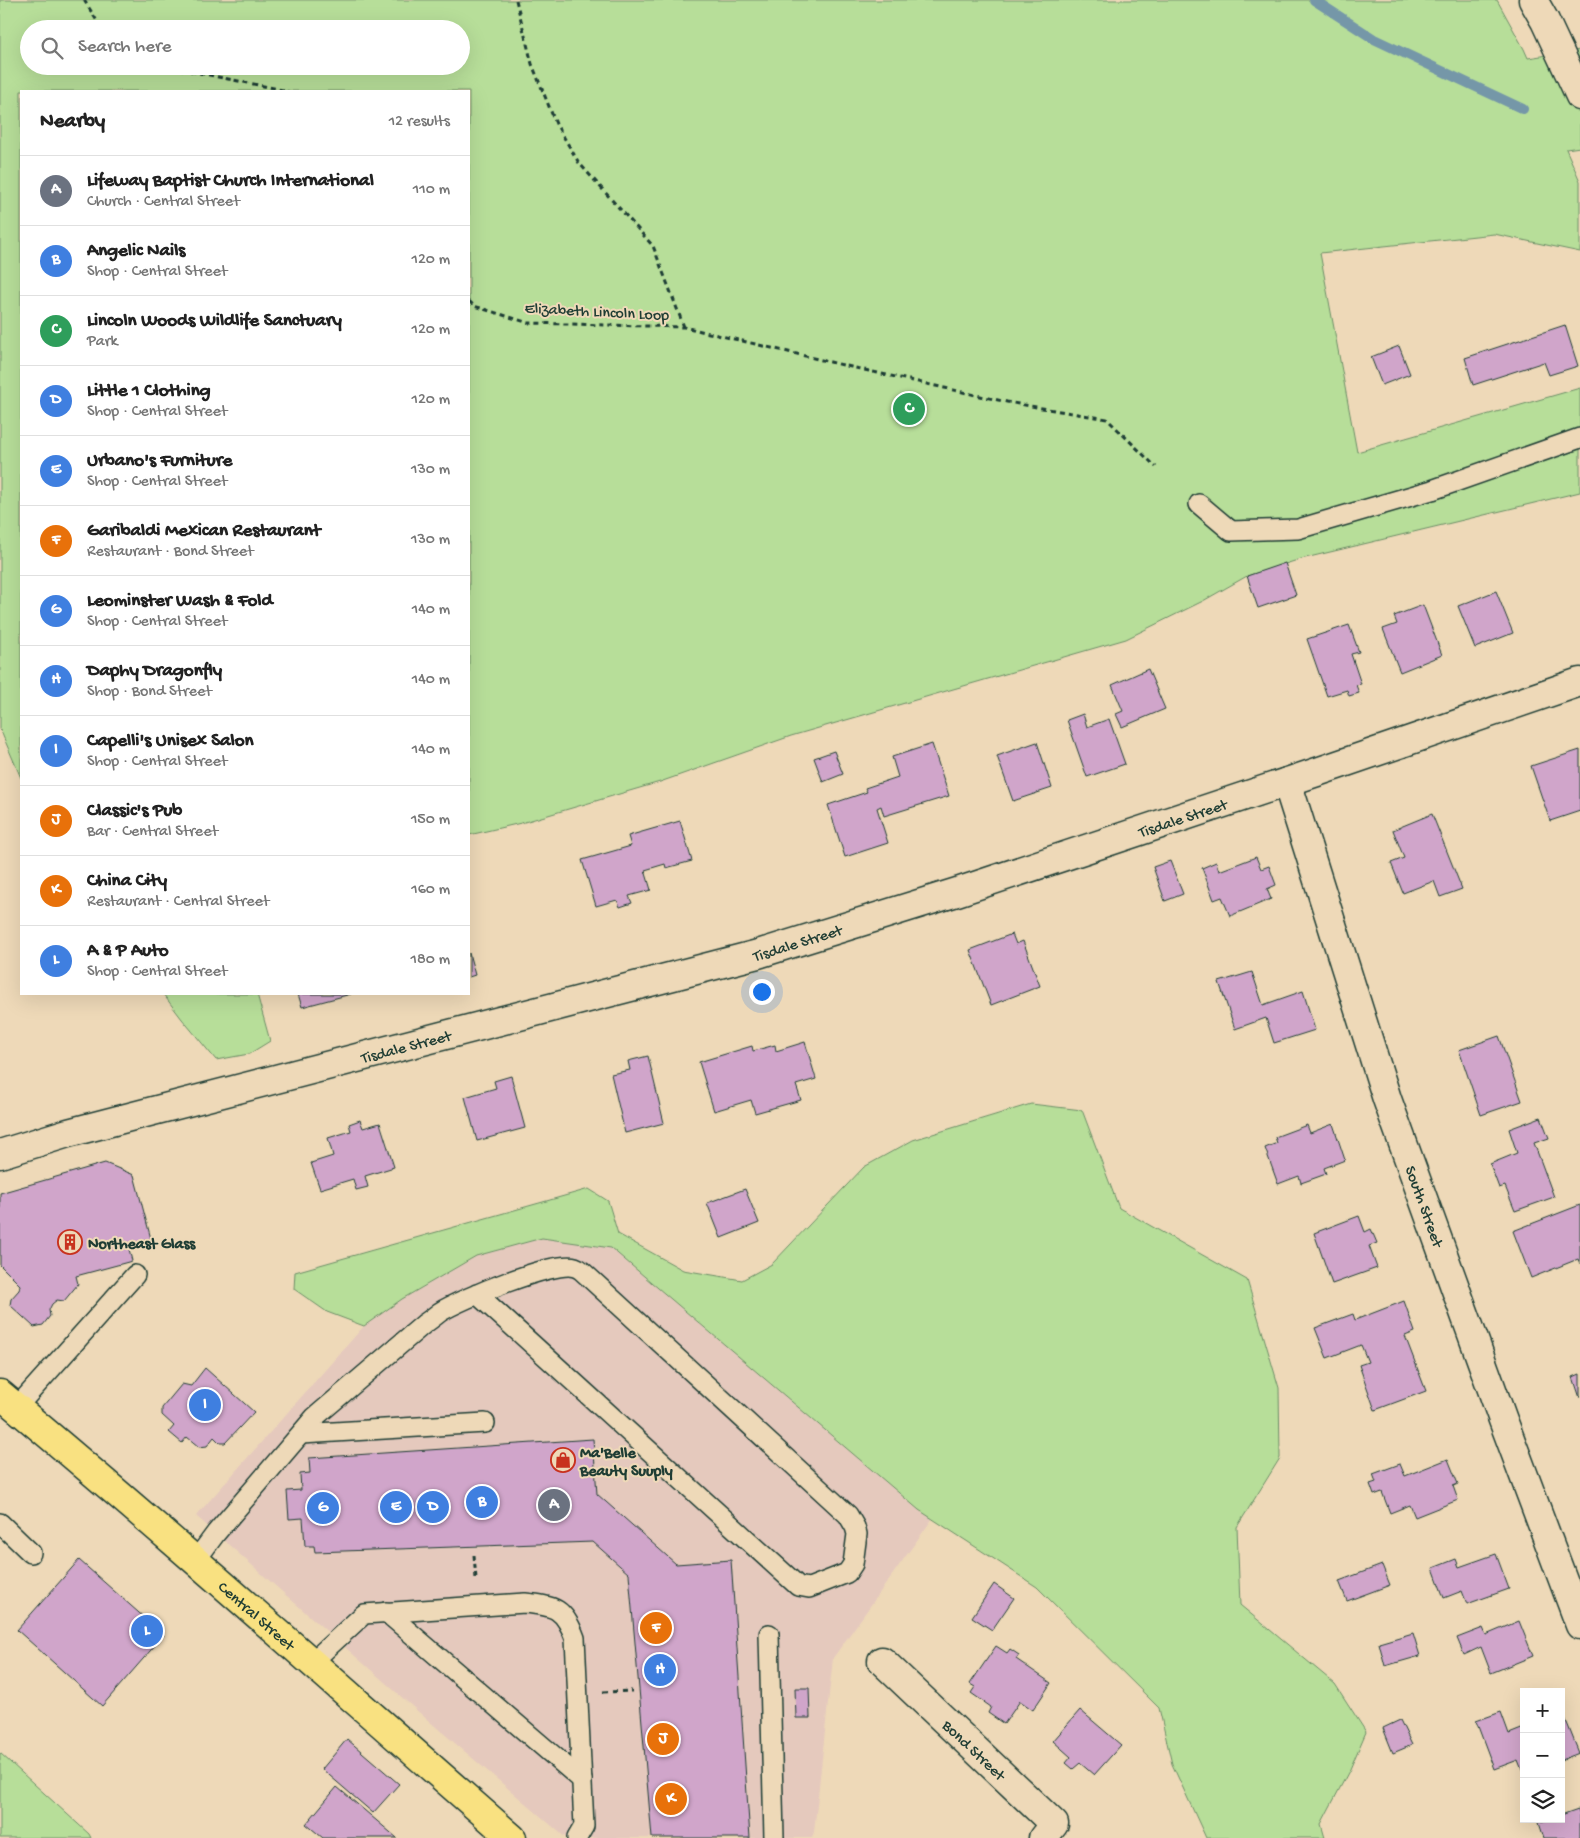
<!DOCTYPE html>
<meta charset="utf-8">
<style>
:root{--surface:#fff;--page:#f2f2f2;--text:#222;--muted:#767676;--line:#e0e0e0;--accent:#c8321e}
body{margin:0;font-family:"Gochi Hand",sans-serif;background:var(--page);color:var(--text)}
.controls{position:absolute;right:15px;bottom:15px;display:grid;overflow:hidden;border-radius:0px;box-shadow:0 5px 20px #0002}
.controls button{width:45px;height:45px;display:grid;place-items:center;padding:0;border:0;border-bottom:1px solid var(--line);background:var(--surface);color:var(--text);font:25px sans-serif}
.you{position:absolute;left:761px;top:991px;width:18px;height:18px;margin:-12px;border:4px solid #fff;border-radius:50%;background:#1a73e8;box-shadow:0 0 0 8px #1a73e833}
.badge{display:grid;place-items:center;width:32px;height:32px;border-radius:50%;background:var(--accent);color:#fff;font-size:16px;font-weight:700}
.pin{position:absolute;translate:-50% -50%;border:2px solid #fff;box-shadow:0 1px 5px #0006}
.list{margin:0;padding:0;list-style:none}
h2{display:flex;justify-content:space-between;align-items:center;height:65px;margin:0;padding:0 20px;font-size:21px}
h2 small{font-size:16px;font-weight:400;color:var(--muted)}
.list li{display:grid;grid-template-columns:32px 1fr auto;gap:15px;align-items:center;box-sizing:border-box;height:70px;padding:0 20px;border-top:1px solid var(--line)}
.list b{display:block;font-size:19px;white-space:nowrap}
.list p{margin:0;font-size:16px;white-space:nowrap;color:var(--muted)}
.list em{font-size:16px;font-style:normal;color:var(--muted)}
.icon{flex:none;width:28px;height:28px;fill:none;stroke:currentColor;stroke-width:2;stroke-linecap:round;stroke-linejoin:round}
.map{position:relative;flex:none;width:1580px;height:1838px;overflow:hidden}
.search{position:absolute;background:var(--surface);box-shadow:0 5px 20px #0002;left:20px;top:20px;width:450px;height:55px;display:flex;align-items:center;gap:12px;box-sizing:border-box;padding:0 18px;border-radius:28px;color:var(--muted);font-size:19px}
.panel{position:absolute;background:var(--surface);box-shadow:0 5px 20px #0002;left:20px;top:90px;width:450px;height:905px;border-radius:0px}
.map>svg:first-child{display:block}
.built{fill:#e5c9bd}
.green{fill:#b7de99;stroke:#6b8e66;fill-rule:evenodd}
.lines{fill:none;stroke-linecap:round;stroke-linejoin:round}
.stream{stroke:#7497a8;stroke-width:10}
.building{fill:#d0a5ca;stroke:#1f3d34}
.service-casing{stroke:#1f3d34;stroke-width:22}
.minor-casing{stroke:#1f3d34;stroke-width:31}
.secondary-casing{stroke:#1f3d34;stroke-width:31}
.primary-casing{stroke:#1f3d34;stroke-width:31}
.path{stroke:#1f3d34;stroke-width:3;stroke-dasharray:5 4;stroke-linecap:butt}
.service{stroke:#eed9b8;stroke-width:19}
.minor{stroke:#eed9b8;stroke-width:28}
.secondary{stroke:#eed9b8;stroke-width:28}
.primary{stroke:#f9e181;stroke-width:28}
.labels{text-anchor:middle;stroke-width:4;stroke-linejoin:round;paint-order:stroke}
.street-label{font-size:16px;fill:#1f3d34;stroke:#eed9b8}
.poi-label{font-size:16px;font-weight:bold;fill:#1f3d34;stroke:#eed9b8;text-anchor:start}
</style>
<div class="map">
<svg width="1580" height="1838" viewBox="0 0 1580 1838">
<rect width="100%" height="100%" fill="#eed9b8"/>
<filter id="ink" filterUnits="userSpaceOnUse"><feTurbulence type="fractalNoise" baseFrequency=".02" numOctaves="2"/><feDisplacementMap in="SourceGraphic" scale="10" xChannelSelector="R" yChannelSelector="G"/><feConvolveMatrix kernelMatrix="1 2 1 2 8 2 1 2 1" color-interpolation-filters="sRGB"/></filter>
<g filter="url(#ink)">
<polygon class="built" points="542,1238 611,1248 919,1510 933,1518 833,1658 814,1832 812,1838 566,1838 422,1715 196,1516 364,1326 402,1299 476,1256"/>
<g class="green">
<path d="M0,0H1497L1524,49L1528,58L1580,50V147L1566,149L1580,181V252L1494,234L1320,253L1357,452L1580,388V492L1301,559L1247,576L1203,601L1126,639L791,736L660,782L521,823L469,835V91H21V778L0,729ZM29,29H461V66H29Z"/>
<polygon points="163,994 257,994 270,1041 249,1054 216,1060 182,1019"/>
<polygon points="1031,1104 1082,1110 1119,1208 1247,1280 1279,1388 1280,1458 1237,1527 1240,1605 1335,1684 1366,1732 1350,1769 1321,1824 1325,1838 1206,1838 1172,1764 1159,1708 1037,1587 919,1510 611,1248 542,1238 476,1256 402,1299 364,1326 327,1312 294,1289 295,1272 589,1189 608,1201 618,1234 683,1270 742,1280 772,1264 864,1167 913,1140"/>
<polygon points="0,1753 89,1834 91,1838 0,1838"/>
</g>
<g class="lines">
<polyline class="stream" points="1314,0 1374,39 1523,109"/>
</g>
<g class="building">
<polygon points="1565,325 1578,366 1549,375 1544,362 1473,385 1465,358"/>
<polygon points="1399,346 1410,374 1382,385 1371,357"/>
<polygon points="1285,563 1296,595 1258,608 1247,576"/>
<polygon points="1496,591 1513,633 1475,648 1458,606"/>
<polygon points="1423,605 1442,655 1400,672 1383,629 1397,624 1394,616"/>
<polygon points="1349,625 1359,652 1351,654 1361,684 1356,685 1359,693 1349,696 1347,690 1327,696 1307,639"/>
<polygon points="1148,669 1165,709 1122,727 1116,714 1123,711 1112,685"/>
<polygon points="1083,714 1087,727 1109,719 1125,764 1087,777 1067,720"/>
<polygon points="1037,742 1052,788 1013,801 997,756"/>
<polygon points="932,744 949,796 884,816 881,806 877,808 888,843 845,857 828,805 867,792 865,788 898,777 892,757"/>
<polygon points="1580,750 1580,811 1550,821 1531,766"/>
<polygon points="834,751 843,774 823,782 814,758"/>
<polygon points="1432,814 1462,889 1440,897 1434,881 1403,893 1391,863 1404,858 1393,830"/>
<polygon points="680,821 692,861 666,868 665,864 645,870 651,890 629,896 632,903 620,907 617,900 596,906 582,860 631,846 628,836"/>
<polygon points="1256,857 1261,869 1269,866 1276,885 1267,889 1271,899 1230,916 1222,897 1214,900 1202,868 1216,862 1219,871"/>
<polygon points="1170,861 1183,894 1165,901 1153,867"/>
<polygon points="1012,934 1016,944 1023,941 1040,986 991,1005 970,950"/>
<polygon points="469,953 475,975 469,977"/>
<polygon points="1252,972 1263,1005 1303,991 1315,1030 1274,1043 1266,1018 1235,1029 1219,982"/>
<polygon points="298,994 351,994 302,1007"/>
<polygon points="1499,1036 1522,1101 1481,1115 1459,1050"/>
<polygon points="805,1042 816,1079 796,1085 801,1100 755,1113 751,1100 714,1111 699,1062 752,1046 753,1051 775,1045 776,1051"/>
<polygon points="648,1056 664,1123 625,1133 611,1074 630,1070 628,1061"/>
<polygon points="511,1076 525,1128 477,1141 465,1097 496,1088 494,1081"/>
<polygon points="1541,1117 1549,1138 1534,1143 1554,1197 1515,1211 1505,1186 1499,1188 1490,1164 1517,1153 1509,1129"/>
<polygon points="360,1120 363,1128 380,1123 394,1167 365,1176 368,1187 356,1190 353,1179 320,1189 311,1163 333,1156 328,1138 351,1131 349,1124"/>
<polygon points="1333,1124 1345,1160 1324,1168 1326,1174 1301,1183 1299,1176 1278,1184 1265,1148 1277,1143 1275,1137 1307,1125 1310,1133"/>
<polygon points="105,1163 134,1175 151,1239 128,1245 132,1261 76,1276 78,1284 64,1301 57,1300 52,1304 49,1310 50,1316 43,1325 34,1327 10,1305 11,1299 19,1290 20,1285 0,1265 0,1193"/>
<polygon points="745,1189 759,1223 721,1238 707,1203"/>
<polygon points="1580,1205 1580,1264 1578,1259 1531,1278 1513,1231"/>
<polygon points="1359,1216 1365,1232 1371,1229 1377,1243 1369,1246 1377,1268 1332,1284 1314,1233"/>
<polygon points="1404,1301 1415,1332 1405,1336 1426,1391 1375,1410 1359,1365 1368,1362 1361,1345 1327,1358 1315,1328 1353,1314 1355,1320"/>
<polygon points="205,1368 254,1412 225,1443 220,1443 214,1437 207,1446 199,1447 187,1437 182,1443 169,1432 174,1426 162,1415 162,1408 182,1384 191,1386"/>
<polygon points="1580,1374 1580,1398 1573,1377"/>
<polygon points="593,1439 597,1494 676,1564 731,1560 750,1838 652,1838 629,1574 593,1542 315,1552 314,1546 305,1546 303,1518 289,1519 287,1491 301,1490 300,1474 310,1473 309,1458"/>
<polygon points="1448,1459 1458,1484 1453,1486 1458,1500 1415,1517 1410,1505 1390,1513 1382,1492 1374,1495 1370,1484 1376,1482 1373,1474 1400,1464 1405,1476"/>
<polygon points="1496,1554 1509,1589 1467,1604 1462,1591 1444,1598 1433,1568 1456,1559 1459,1567"/>
<polygon points="79,1560 164,1635 102,1706 17,1630"/>
<polygon points="1382,1565 1390,1585 1347,1601 1339,1581"/>
<polygon points="994,1584 1014,1598 992,1630 972,1617"/>
<polygon points="1519,1621 1533,1656 1491,1673 1481,1647 1464,1655 1457,1638 1483,1628 1486,1635"/>
<polygon points="1413,1633 1420,1656 1385,1666 1379,1643"/>
<polygon points="996,1646 1007,1653 1010,1649 1019,1655 1016,1659 1051,1683 1033,1710 1020,1701 1004,1724 988,1713 991,1707 971,1693 975,1687 970,1684"/>
<polygon points="795,1688 809,1688 810,1718 796,1718"/>
<polygon points="1080,1710 1121,1745 1094,1775 1080,1763 1073,1769 1066,1763 1071,1757 1053,1741"/>
<polygon points="1501,1712 1509,1734 1524,1728 1524,1775 1518,1760 1494,1769 1476,1721"/>
<polygon points="1563,1713 1579,1753 1561,1760 1561,1714"/>
<polygon points="1400,1720 1412,1745 1393,1753 1383,1728"/>
<polygon points="347,1739 399,1784 373,1813 322,1769"/>
<polygon points="337,1787 397,1838 323,1838 306,1824"/>
<polygon points="1578,1809 1580,1815 1580,1838 1544,1838 1539,1823 1550,1819 1561,1819 1561,1815"/>
</g>
<g class="lines">
<defs>
<g id="service">
<polyline points="1199,504 1231,531 1298,529 1432,490 1580,438"/>
<polyline points="16,1408 135,1275"/>
<polyline points="301,1434 485,1423"/>
<polyline points="0,1523 31,1553"/>
<path d="M196,1560L216,1533L315,1417L424,1324C430,1320 435,1316 440,1312C461,1299 554,1260 575,1267C578,1268 580,1269 582,1271L848,1515L855,1527L857,1534L853,1564L847,1573L809,1588L798,1586L477,1294"/>
<polyline points="386,1612 582,1780"/>
<polyline points="769,1634 774,1838"/>
<path d="M311,1663L364,1614L525,1603C555,1606 564,1608 575,1638L584,1826L577,1838"/>
</g>
<g id="minor">
<path id="s1" d="M1287,782L1387,1099L1503,1420L1580,1625"/>
<path id="s2" d="M0,1154L68,1133L758,954L957,892L1320,771L1580,682"/>
<path id="s3" d="M882,1661L1054,1824L1043,1838"/>
</g>
<polyline id="secondary" points="1533,0 1545,21 1580,96"/>
<g id="primary">
<path id="s4" d="M0,1394C174,1539 342,1690 512,1838"/>
</g>
</defs>
<use href="#service" class="service-casing"/>
<use href="#minor" class="minor-casing"/>
<use href="#secondary" class="secondary-casing"/>
<use href="#primary" class="primary-casing"/>
<g class="path">
<polyline points="84,0 102,29"/>
<polyline points="516,0 532,64 556,124 579,163 653,246 684,327"/>
<polyline points="164,66 288,91"/>
<polyline points="469,301 474,306 529,323 684,327 851,367 1007,402 1107,419 1156,467"/>
<polyline points="474,1555 476,1579"/>
<polyline points="603,1692 632,1691"/>
</g>
<use href="#service" class="service"/>
<use href="#minor" class="minor"/>
<use href="#secondary" class="secondary"/>
<use href="#primary" class="primary"/>
</g>
</g>
<defs>
<symbol id="building-ring" viewBox="-11 -11 22 22"><circle r="9.5" fill="#eed9b8" stroke="#c8321e" stroke-width="1.5"/><path d="M-4-6H4V6H1V3H-1V6H-4ZM-2.5-4.3h1.7v1.8h-1.7ZM.8-4.3h1.7v1.8H.8ZM-2.5-1h1.7V.8h-1.7ZM.8-1h1.7V.8H.8Z" fill="#c8321e"/></symbol>
<symbol id="shop-ring" viewBox="-11 -11 22 22"><circle r="9.5" fill="#eed9b8" stroke="#c8321e" stroke-width="1.5"/><path d="M-5-2.5h2.3a2.7 3.5 0 0 1 5.4 0H5L5.5 6h-11ZM-1.5-2.5h3a1.5 2.3 0 0 0-3 0Z" fill="#c8321e"/></symbol>
</defs>
<g fill-rule="evenodd">
<use href="#building-ring" x="56" y="1228" width="28" height="28"/>
<use href="#shop-ring" x="549" y="1446" width="28" height="28"/>
</g>
<g class="labels">
<g class="street-label">
<text transform="translate(597 310) rotate(3)" y="6">Elizabeth Lincoln Loop</text>
<text dy="6" stroke="none"><textPath href="#s2" startOffset="1230">Tisdale Street</textPath></text>
<text dy="6" stroke="none"><textPath href="#s2" startOffset="825">Tisdale Street</textPath></text>
<text dy="6" stroke="none"><textPath href="#s2" startOffset="420">Tisdale Street</textPath></text>
<text dy="6" stroke="none"><textPath href="#s1" startOffset="446">South Street</textPath></text>
<text dy="6" stroke="none"><textPath href="#s4" startOffset="339">Central Street</textPath></text>
<text dy="6" stroke="none"><textPath href="#s3" startOffset="128">Bond Street</textPath></text>
</g>
<g class="poi-label">
<text x="88" y="1248">Northeast Glass</text>
<text x="580" y="1457">Ma'Belle<tspan x="580" dy="18">Beauty Suuply</tspan></text>
</g>
</g>
</svg>
<div class="controls">
<button>+</button>
<button>−</button>
<button><svg class="icon" aria-label="layers" viewBox="0 0 24 24"><path d="M12 4l9 5-9 5-9-5zM3 14l9 5 9-5"/></svg></button>
</div>
<div class="you"></div>
<div class="pin badge" style="left:554px;top:1505px;background:#6b7280">A</div>
<div class="pin badge" style="left:482px;top:1502px;background:#3f7fe0">B</div>
<div class="pin badge" style="left:909px;top:409px;background:#2e9e5b">C</div>
<div class="pin badge" style="left:433px;top:1507px;background:#3f7fe0">D</div>
<div class="pin badge" style="left:396px;top:1507px;background:#3f7fe0">E</div>
<div class="pin badge" style="left:656px;top:1628px;background:#e8710a">F</div>
<div class="pin badge" style="left:323px;top:1508px;background:#3f7fe0">G</div>
<div class="pin badge" style="left:660px;top:1670px;background:#3f7fe0">H</div>
<div class="pin badge" style="left:205px;top:1405px;background:#3f7fe0">I</div>
<div class="pin badge" style="left:663px;top:1739px;background:#e8710a">J</div>
<div class="pin badge" style="left:671px;top:1799px;background:#e8710a">K</div>
<div class="pin badge" style="left:147px;top:1631px;background:#3f7fe0">L</div>
<div class="search"><svg class="icon" aria-label="search" viewBox="0 0 24 24"><circle cx="10" cy="10" r="6"/><path d="M15 15l6 6"/></svg>Search here</div>
<section class="panel">
<h2>Nearby<small>12 results</small></h2>
<ul class="list">
<li><span class="badge" style="background:#6b7280">A</span><div><b>Lifeway Baptist Church International</b><p>Church · Central Street</p></div><em>110 m</em></li>
<li><span class="badge" style="background:#3f7fe0">B</span><div><b>Angelic Nails</b><p>Shop · Central Street</p></div><em>120 m</em></li>
<li><span class="badge" style="background:#2e9e5b">C</span><div><b>Lincoln Woods Wildlife Sanctuary</b><p>Park</p></div><em>120 m</em></li>
<li><span class="badge" style="background:#3f7fe0">D</span><div><b>Little 1 Clothing</b><p>Shop · Central Street</p></div><em>120 m</em></li>
<li><span class="badge" style="background:#3f7fe0">E</span><div><b>Urbano's Furniture</b><p>Shop · Central Street</p></div><em>130 m</em></li>
<li><span class="badge" style="background:#e8710a">F</span><div><b>Garibaldi Mexican Restaurant</b><p>Restaurant · Bond Street</p></div><em>130 m</em></li>
<li><span class="badge" style="background:#3f7fe0">G</span><div><b>Leominster Wash &amp; Fold</b><p>Shop · Central Street</p></div><em>140 m</em></li>
<li><span class="badge" style="background:#3f7fe0">H</span><div><b>Daphy Dragonfly</b><p>Shop · Bond Street</p></div><em>140 m</em></li>
<li><span class="badge" style="background:#3f7fe0">I</span><div><b>Capelli's Unisex Salon</b><p>Shop · Central Street</p></div><em>140 m</em></li>
<li><span class="badge" style="background:#e8710a">J</span><div><b>Classic's Pub</b><p>Bar · Central Street</p></div><em>150 m</em></li>
<li><span class="badge" style="background:#e8710a">K</span><div><b>China City</b><p>Restaurant · Central Street</p></div><em>160 m</em></li>
<li><span class="badge" style="background:#3f7fe0">L</span><div><b>A &amp; P Auto</b><p>Shop · Central Street</p></div><em>180 m</em></li>
</ul>
</section>
</div>
